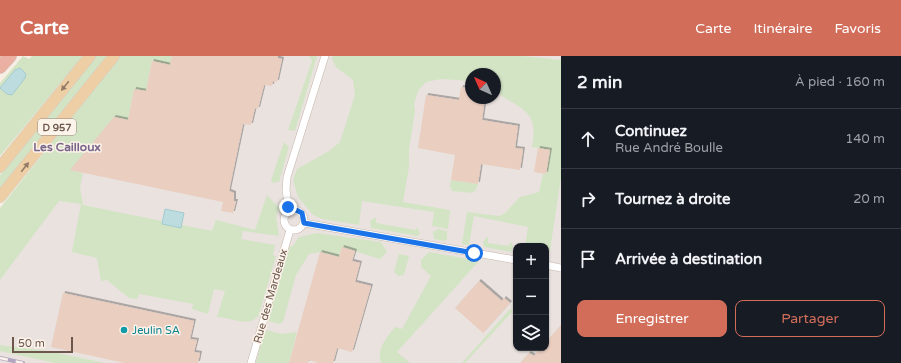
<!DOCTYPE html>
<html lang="fr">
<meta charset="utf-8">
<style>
:root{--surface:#171b24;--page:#20242c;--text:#f1f3f6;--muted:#9ea1a6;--line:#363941;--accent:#d26d5a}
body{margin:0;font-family:"Varela Round",sans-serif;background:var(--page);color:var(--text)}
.controls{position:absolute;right:12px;bottom:12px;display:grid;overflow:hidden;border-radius:8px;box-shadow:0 1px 3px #0004}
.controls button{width:36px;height:36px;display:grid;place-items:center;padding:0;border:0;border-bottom:1px solid var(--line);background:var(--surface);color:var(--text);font:20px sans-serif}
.compass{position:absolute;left:465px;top:12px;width:36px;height:36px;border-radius:50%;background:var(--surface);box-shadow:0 1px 3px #0004;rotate:315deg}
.scale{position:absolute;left:12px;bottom:10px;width:61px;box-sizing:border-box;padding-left:4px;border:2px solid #6d574d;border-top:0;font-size:11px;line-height:14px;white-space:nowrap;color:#6d574d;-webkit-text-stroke:3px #fcf3ea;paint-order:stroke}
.stop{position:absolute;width:12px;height:12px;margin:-9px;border:3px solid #1a73e8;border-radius:50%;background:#fff}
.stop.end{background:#1a73e8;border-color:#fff;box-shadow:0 1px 4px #0008}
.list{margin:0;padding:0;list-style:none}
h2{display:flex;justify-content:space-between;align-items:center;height:52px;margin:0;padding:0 16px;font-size:17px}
h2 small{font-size:13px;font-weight:400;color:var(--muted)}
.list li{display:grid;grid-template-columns:26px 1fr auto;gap:12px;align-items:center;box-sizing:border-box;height:60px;padding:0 16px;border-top:1px solid var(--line)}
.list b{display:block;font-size:15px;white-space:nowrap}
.list p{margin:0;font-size:13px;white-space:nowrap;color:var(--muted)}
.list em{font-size:13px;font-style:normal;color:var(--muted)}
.actions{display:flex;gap:8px;padding:12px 16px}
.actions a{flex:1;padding:9px 0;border:1px solid var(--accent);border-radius:8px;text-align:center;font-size:14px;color:var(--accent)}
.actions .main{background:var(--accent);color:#fff}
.icon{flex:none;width:22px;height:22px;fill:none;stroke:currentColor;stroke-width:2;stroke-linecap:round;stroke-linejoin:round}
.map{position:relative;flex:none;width:561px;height:307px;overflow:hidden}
header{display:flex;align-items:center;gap:24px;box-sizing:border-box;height:56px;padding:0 20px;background:var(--accent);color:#fff}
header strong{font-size:19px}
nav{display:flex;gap:22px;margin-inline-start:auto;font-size:14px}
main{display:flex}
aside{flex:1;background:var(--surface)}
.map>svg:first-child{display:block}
.industrial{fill:#e9e2de;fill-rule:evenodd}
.green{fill:#d3e4c5}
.water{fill:#bcdcdf;stroke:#a3cbcf}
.building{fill:#eacec0;filter:url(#shadow)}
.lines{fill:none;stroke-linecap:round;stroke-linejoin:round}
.minor-casing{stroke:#c7b7ac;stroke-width:8}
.primary-casing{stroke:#d3cdca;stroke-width:12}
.motorway-casing{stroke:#d3cdca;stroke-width:14}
.minor{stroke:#fff;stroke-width:7}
.primary{stroke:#eecea5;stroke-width:11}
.motorway{stroke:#eab1a3;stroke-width:13}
.rail-casing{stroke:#b1a5c0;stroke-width:4}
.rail{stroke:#fcf3ea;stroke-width:2.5;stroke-dasharray:8;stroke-linecap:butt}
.oneway{fill:#947b67}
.route{stroke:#1a73e8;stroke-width:5}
.culture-dot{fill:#0f9aa8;stroke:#fcf3ea;stroke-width:1.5}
.labels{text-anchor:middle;stroke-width:3;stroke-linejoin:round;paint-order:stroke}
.shield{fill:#fcf3ea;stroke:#98867c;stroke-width:1}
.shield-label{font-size:10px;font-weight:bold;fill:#6d574d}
.street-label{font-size:11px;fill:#6d574d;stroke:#fcf3ea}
.culture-label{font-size:11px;fill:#0d838f;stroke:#fcf3ea;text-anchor:start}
.neighbourhood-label{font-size:12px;font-weight:bold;fill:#7a668a;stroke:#fcf3ea}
</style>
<header>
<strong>Carte</strong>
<nav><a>Carte</a><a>Itinéraire</a><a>Favoris</a></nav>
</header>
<main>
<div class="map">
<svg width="561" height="307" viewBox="0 0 561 307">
<defs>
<filter id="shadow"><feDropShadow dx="2" dy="-2" stdDeviation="0" flood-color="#0004"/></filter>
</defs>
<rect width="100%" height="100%" fill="#f8efe4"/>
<path class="industrial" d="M150,0H561V307H0V192ZM471,18H495V42H471ZM516,190H546V292H516Z"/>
<g class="green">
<polygon points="23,0 29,3 32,0 83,0 0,100 0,27"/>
<polygon points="96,0 108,0 0,134 0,119"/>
<path d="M120,0H172L170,9L152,5L146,35L134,33L128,64L114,61L71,114L83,117L80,131L83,149L162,165V168L181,172L182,169L212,175L216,164L255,174L267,139L279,152L276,160L279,180L243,175L241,183L275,189L273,199L276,200L259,259C249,273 232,261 217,261L225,235L214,233L208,258L192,253L193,248L139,238L137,243L129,242L107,224L101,225L97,202L72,196L81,148L59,145L0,224V152Z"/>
<polygon points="309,0 317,0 295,75 288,74 312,5"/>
<path d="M333,0H522L561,4V121L550,195L546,198V190H525L528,171L474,160L469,189L462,188L467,156L499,160L504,158L520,141L539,136L543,118H546L550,94L532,91C539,53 522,55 495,35V18H471V25L441,23L426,26L418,35L414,48L415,55L409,93V111L403,146L450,154L448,173L432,170L434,156L362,145L359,169L322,163L313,159L298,141L293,124L297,113L329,95L340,86L355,39L353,24L336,11L332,3Z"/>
<polygon points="284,86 289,91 279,126 273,127 271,124"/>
<polygon points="451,124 478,128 476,134 472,137 452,135 450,130"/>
<polygon points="376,161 376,167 416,174 417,171 420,177 418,180 371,172 370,165"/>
<polygon points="438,173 447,175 447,183 444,185 434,183 433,176"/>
<polygon points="317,177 381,186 387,196 380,203 342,191 339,201 320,196 309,198 296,219 283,266 280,268 268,265 267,262 290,190 292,191 299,181"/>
<polygon points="488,180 488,187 509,190 509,187 512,187 513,191 511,196 484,191 483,186"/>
<path d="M429,196L479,205L397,296L410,307H381C376,293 387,281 395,271L402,273L431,220L421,211V204Z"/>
<polygon points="399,198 409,200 404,219 398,220 394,216"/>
<polygon points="510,253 513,255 465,307 462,307"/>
<polygon points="267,274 281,278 297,276 289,307 256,307 264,276"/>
<polygon points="0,289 48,295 105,307 55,307 0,295"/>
</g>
<g class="water">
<polygon points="20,12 26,18 25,22 12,39 7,38 0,32 15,14"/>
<polygon points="165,153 184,157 181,172 162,168"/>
</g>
<g class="building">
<polygon points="172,0 278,0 278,2 282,3 277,26 273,25 272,30 264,29 258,53 255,52 251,69 243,68 229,135 234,137 234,145 236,145 233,157 221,155 223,146 70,114 114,61 128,64 134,33 146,35 152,5 170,9"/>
<polygon points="461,31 471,33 471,42 485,42 482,64 518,70 515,92 523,93 520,114 481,108 478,128 451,124 455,99 418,92 426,39 459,44"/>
<polygon points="538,92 550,94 546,118 534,116"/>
<polygon points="342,191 355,195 352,205 360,207 355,226 371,230 352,296 337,292 333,307 319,307 309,304 308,307 289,307 320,196 339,201"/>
<polygon points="479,225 502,245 504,242 510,247 483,277 455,252"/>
<polygon points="63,237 194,265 190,283 197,284 194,296 200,297 198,307 125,307 51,291"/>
<polygon points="561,269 561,307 520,307 529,297 534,300 541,292 546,292 546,286"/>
</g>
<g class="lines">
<defs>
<g id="minor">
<circle cx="294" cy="164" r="10"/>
<polyline points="289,154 286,134 287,121 325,0"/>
<polyline points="304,167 516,204"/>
<polyline points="546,209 561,212"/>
<polyline points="251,307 290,174"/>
</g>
<g id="primary">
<polyline points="0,111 90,0"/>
<polyline points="0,141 114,0"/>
</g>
<polyline id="motorway" points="0,11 10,0"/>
</defs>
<use href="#minor" class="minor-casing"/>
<use href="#primary" class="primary-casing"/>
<use href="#motorway" class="motorway-casing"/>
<use href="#minor" class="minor"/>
<use href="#primary" class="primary"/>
<use href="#motorway" class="motorway"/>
<defs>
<polyline id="rail" points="0,302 23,307"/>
</defs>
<use href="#rail" class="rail-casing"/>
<use href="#rail" class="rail"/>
</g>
<defs><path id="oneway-solid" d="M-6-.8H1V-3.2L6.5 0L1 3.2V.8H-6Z"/></defs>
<g class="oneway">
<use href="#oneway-solid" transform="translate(65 30) rotate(129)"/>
<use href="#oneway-solid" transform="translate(25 111) rotate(-51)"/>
</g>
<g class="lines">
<polyline class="route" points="288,151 289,154 296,154 302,157 304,167 474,197"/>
</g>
<circle class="culture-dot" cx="124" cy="274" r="4"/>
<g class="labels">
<rect class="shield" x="38" y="63" width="38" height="16" rx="3"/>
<g class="shield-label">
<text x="57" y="75">D 957</text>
</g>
<g class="street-label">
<text transform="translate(270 240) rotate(-74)" y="4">Rue des Mardeaux</text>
</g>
<g class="culture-label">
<text x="132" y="278">Jeulin SA</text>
</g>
<g class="neighbourhood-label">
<text x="67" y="95">Les Cailloux</text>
</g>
</g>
</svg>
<div class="controls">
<button>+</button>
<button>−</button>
<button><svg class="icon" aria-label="layers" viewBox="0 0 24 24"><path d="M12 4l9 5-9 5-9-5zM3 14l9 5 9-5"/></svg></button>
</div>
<svg class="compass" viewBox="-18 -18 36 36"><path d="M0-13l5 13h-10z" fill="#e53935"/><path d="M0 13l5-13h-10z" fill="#9ea1a6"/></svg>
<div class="scale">50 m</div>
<div class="stop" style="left:474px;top:197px"></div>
<div class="stop end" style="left:288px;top:151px"></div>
</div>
<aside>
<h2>2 min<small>À pied · 160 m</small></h2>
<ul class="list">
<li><svg class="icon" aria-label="ahead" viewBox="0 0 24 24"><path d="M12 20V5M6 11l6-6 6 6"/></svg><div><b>Continuez</b><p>Rue André Boulle</p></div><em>140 m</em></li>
<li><svg class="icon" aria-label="right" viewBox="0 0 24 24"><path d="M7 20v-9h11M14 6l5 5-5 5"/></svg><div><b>Tournez à droite</b></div><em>20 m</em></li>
<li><svg class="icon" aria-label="arrive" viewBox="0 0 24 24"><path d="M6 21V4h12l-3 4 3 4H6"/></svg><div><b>Arrivée à destination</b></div></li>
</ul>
<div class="actions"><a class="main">Enregistrer</a><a>Partager</a></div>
</aside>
</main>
